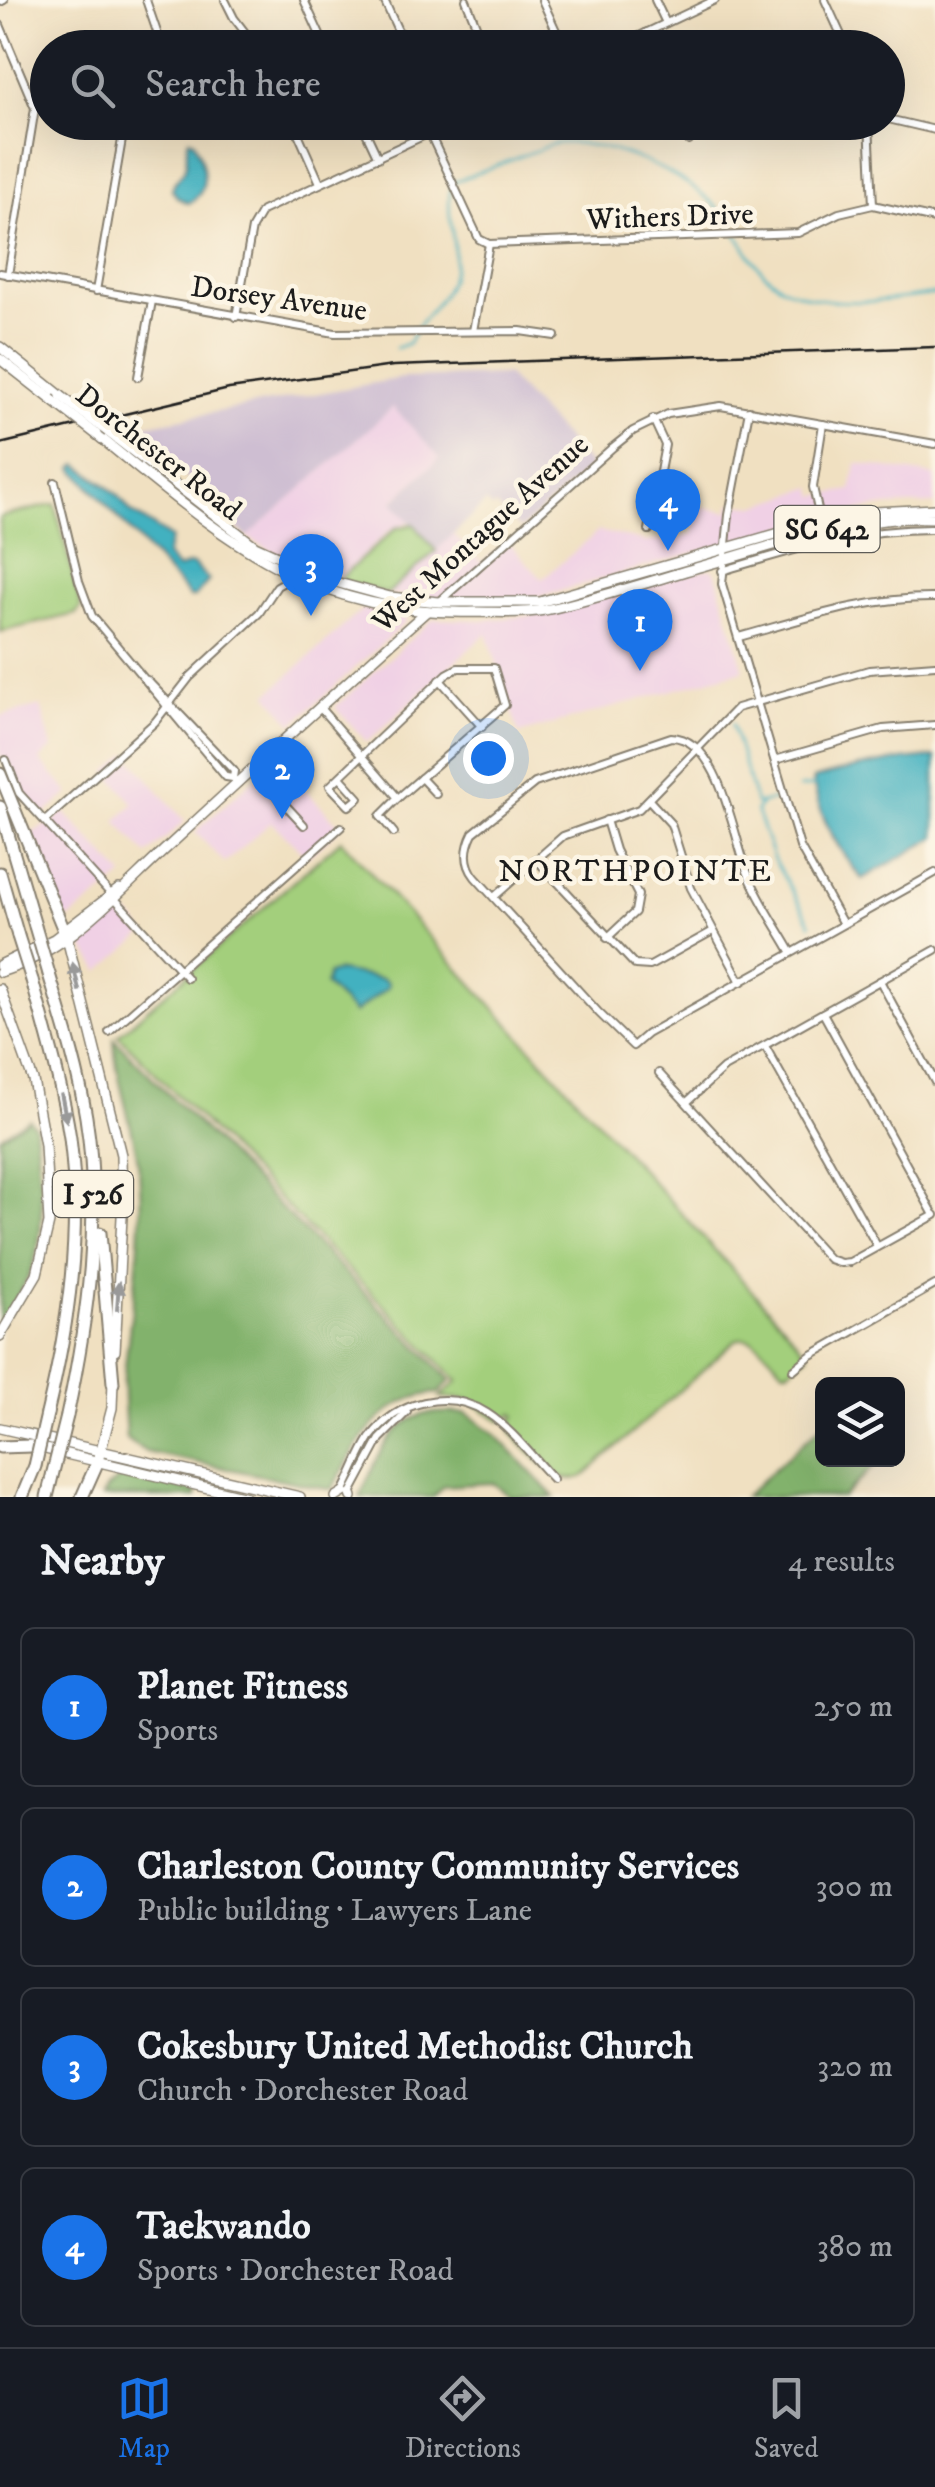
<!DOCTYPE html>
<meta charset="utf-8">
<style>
:root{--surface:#171b24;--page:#242831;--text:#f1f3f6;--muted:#9ea1a6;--line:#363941;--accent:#1a73e8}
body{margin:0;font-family:"IM FELL DW Pica",serif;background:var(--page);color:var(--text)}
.controls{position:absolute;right:30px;bottom:30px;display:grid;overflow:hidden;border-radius:15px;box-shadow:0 10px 40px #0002}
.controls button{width:90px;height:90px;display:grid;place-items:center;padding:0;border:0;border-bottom:2px solid var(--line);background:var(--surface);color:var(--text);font:50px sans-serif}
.you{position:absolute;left:488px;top:758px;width:35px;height:35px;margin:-25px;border:8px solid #fff;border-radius:50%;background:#1a73e8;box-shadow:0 0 0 15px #1a73e833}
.badge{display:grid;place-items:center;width:65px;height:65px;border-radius:50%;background:var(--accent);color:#fff;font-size:32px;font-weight:700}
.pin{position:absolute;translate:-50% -82px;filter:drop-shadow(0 2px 5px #0008)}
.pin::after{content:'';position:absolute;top:52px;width:35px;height:30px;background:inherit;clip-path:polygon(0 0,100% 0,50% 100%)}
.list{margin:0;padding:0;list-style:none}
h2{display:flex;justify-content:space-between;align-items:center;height:130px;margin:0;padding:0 40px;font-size:42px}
h2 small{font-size:32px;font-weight:400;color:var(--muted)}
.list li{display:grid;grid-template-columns:65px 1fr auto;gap:30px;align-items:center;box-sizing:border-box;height:160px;margin:0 20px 20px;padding:0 20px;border:2px solid var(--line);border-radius:15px}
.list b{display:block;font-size:38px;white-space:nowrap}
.list p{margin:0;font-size:32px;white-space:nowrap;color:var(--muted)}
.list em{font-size:32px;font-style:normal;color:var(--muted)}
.icon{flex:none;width:55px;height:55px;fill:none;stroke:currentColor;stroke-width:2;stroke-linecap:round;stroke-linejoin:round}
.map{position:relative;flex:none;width:935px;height:1497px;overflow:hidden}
.search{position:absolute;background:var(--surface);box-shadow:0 10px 40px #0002;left:30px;right:30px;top:30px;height:110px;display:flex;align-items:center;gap:25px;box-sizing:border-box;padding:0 35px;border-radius:55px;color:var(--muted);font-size:38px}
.sheet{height:850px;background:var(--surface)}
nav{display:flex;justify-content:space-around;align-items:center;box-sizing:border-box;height:140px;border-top:2px solid var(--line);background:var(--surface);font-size:28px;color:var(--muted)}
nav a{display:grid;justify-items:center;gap:5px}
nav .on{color:var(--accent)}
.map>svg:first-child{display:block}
.built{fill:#f0d0e5}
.industrial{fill:#cebed2}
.green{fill:#a3cf7c;stroke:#60764c;stroke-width:2.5}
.forest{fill:#82b26c;stroke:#4f6744;stroke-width:2.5}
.water{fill:#43b1c0;stroke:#30666e;stroke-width:2.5}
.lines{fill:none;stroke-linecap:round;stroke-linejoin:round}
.stream{stroke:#43b1c0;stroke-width:2.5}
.minor-casing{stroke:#867e6e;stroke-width:10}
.major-casing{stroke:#867e6e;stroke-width:12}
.highway-casing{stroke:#867e6e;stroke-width:15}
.minor{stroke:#fff;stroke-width:6}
.major{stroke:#fff;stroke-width:9}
.highway{stroke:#fff;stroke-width:11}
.rail{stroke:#1c1c1c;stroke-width:2.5}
.major-bridge-casing{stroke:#867e6e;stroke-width:12;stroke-linecap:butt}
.highway-bridge-casing{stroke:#867e6e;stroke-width:15;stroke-linecap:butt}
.major-bridge{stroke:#fff;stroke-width:9}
.highway-bridge{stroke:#fff;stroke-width:11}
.oneway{fill:#999}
.labels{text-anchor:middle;stroke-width:9;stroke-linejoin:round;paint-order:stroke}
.shield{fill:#fcf5e5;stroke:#5f5d58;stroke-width:2.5}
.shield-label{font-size:28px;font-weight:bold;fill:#1c1c1c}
.street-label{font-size:30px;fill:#1c1c1c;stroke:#fcf5e5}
.neighbourhood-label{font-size:32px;letter-spacing:2.5px;fill:#1c1c1c;stroke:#fcf5e5}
</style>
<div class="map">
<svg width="935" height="1497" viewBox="0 0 935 1497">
<rect width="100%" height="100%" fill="#fcf5e5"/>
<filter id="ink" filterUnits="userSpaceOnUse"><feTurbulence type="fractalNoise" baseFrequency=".01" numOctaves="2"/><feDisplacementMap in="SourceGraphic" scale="20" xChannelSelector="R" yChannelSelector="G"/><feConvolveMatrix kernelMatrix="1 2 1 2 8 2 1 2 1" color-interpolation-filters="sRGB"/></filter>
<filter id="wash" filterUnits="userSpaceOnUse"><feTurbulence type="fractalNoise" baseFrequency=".0048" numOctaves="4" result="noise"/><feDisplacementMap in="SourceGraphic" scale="40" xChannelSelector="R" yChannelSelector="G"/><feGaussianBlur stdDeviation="2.25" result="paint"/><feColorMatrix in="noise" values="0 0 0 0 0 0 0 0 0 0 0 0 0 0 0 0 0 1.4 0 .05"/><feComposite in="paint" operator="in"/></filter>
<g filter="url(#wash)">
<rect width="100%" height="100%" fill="#f0e0c1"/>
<g class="built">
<polygon points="393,407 441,458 393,501 411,521 391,529 336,580 281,556 247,537"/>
<polygon points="857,463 935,476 935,504 887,506 824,516 542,596 463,600 387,594 453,534 482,563 507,541 542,579 599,531 647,542 681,537 693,533 698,506 729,512 731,504 756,506 813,487 816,496 851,490"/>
<polygon points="710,568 715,571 744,670 519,734 487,633 367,742 335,707 433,619 483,620 530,616"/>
<polygon points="364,608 404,616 406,622 293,724 268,694"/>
<polygon points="41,706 52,748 40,760 69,793 44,815 26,801 6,760 0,755 0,716"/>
<polygon points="127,754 185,821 147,855 116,821 134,804 107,772"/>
<polygon points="276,759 341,827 308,857 271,822 225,863 195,832"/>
<polygon points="63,811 124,876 69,919 61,914 28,835 54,821"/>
<polygon points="115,908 131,916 145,933 100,972 78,938"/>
</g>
<polygon class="industrial" points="507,375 591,466 520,529 496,506 492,508 486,502 436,551 393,502 440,458 393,407 247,537 134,427 402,378"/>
<g class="green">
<polygon points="55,504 81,608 76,614 0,632 0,517"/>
<polygon points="414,524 436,551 387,594 338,580 396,528"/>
<path d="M341,840L784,1326L808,1354L789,1370H784C769,1358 758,1333 736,1340L584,1476C557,1490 530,1450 512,1433L509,1424L516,1416L514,1413L502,1421L467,1400L440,1397L458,1381L118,1035Z"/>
</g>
<g class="forest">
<path d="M114,1039L451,1380L439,1393C380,1397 358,1443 332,1490L146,1452L126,1439C125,1418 123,1397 124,1377C130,1312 143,1249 140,1184C138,1134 116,1088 114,1039Z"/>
<path d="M29,1119L35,1126C38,1172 49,1224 32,1268C25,1288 11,1306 0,1324V1137Z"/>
<path d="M466,1413L494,1433L555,1497H511L493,1483L443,1486L433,1497H360C374,1465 388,1423 426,1414C438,1411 454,1413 466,1413Z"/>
<polygon points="822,1425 822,1460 880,1460 843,1497 744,1497"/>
<polygon points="121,1477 197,1491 196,1497 102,1497 107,1488"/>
</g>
<g class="water">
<path d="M189,139L194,141C203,162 213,189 189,203L178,198L172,190C174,179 179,179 184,170C190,160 184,149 189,139Z"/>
<polygon points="78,464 118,495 130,511 171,538 166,556 178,569 189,564 194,565 209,580 195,597 190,597 73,468"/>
<path d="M935,757V838L862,879C839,851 818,816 813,779C854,767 893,759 935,757Z"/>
<polygon points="339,971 382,979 388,983 388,987 354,1013 325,985 328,974"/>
</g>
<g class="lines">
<g class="stream">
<path d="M396,348L409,343C421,313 444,307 453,270C459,241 442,210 453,182L553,144C602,137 688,173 720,211C742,236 753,272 783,287C827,310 889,301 935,294"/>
<polyline points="732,724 756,804 779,799"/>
<polyline points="799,788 814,786"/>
<polyline points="761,805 756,810 774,860 811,924"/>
</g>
</g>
</g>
<g filter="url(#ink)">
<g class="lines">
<defs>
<g id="minor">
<polyline points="146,0 158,35 155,48"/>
<polyline points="225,0 234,18 257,48"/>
<polyline points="304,0 326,48"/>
<polyline points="384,0 406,48"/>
<polyline points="466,0 485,48"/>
<polyline points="542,0 564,48"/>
<polyline points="655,0 666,23"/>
<polyline points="825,0 847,48"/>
<polyline points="0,2 4,0"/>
<polyline points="0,25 35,108 8,275"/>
<polyline points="647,32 650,48"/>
<polyline points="614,48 715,0"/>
<polyline points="888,119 935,130"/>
<polyline points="293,122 320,183"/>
<polyline points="361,122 378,158"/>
<polyline points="680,122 689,141"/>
<polyline points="869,122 873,205"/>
<polyline points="430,134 479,239 489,244"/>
<polyline points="489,244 798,233 839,213 873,205 935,219"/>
<polyline points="0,273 335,333 520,331 555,336"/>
<polyline points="96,291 125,122"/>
<polyline points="236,317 252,228 262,211 453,122"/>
<polyline points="473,331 489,244"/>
<polyline points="138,377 152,301"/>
<polyline points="749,410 729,515 722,584 800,847 843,924"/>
<polyline points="55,482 79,581 92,616 226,777 233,778 238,783"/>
<polyline points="821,523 813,487 823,424"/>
<polyline points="649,530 665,445 653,419"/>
<path d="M722,571C793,550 860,528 935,529"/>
<polyline points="439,602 613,447 633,431 668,414 721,406 935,444"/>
<path d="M739,637C804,619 866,597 935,598"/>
<polyline points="147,680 234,771 233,778"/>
<polyline points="440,680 482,727"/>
<polyline points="321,709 398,798 380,816 394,833"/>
<polyline points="6,760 19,793 187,978"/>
<polyline points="775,760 883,729 935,725"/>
<polyline points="253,770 304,825"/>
<polyline points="340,777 359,798 349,806 330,786 447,674 458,668 494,668 505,705 398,798"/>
<polyline points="421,778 436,794"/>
<polyline points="649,800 671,824 691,888 741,982"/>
<polyline points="606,820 615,850 638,895 635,912 607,938"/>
<polyline points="45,821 155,722 190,677 259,613 277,586 293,577"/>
<polyline points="536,859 635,965 650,966 713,931"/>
<polyline points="494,897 563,836 639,809 737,708 869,670 935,665"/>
<path d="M792,953C777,926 758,900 747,871C733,835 720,738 671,737L535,783L473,833C465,849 464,863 475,877L599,1013L633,1046L647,1034L935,873"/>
<polyline points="880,981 935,1082"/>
<polyline points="823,1013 934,1215"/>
<polyline points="109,1032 341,827"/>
<polyline points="765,1046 877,1246"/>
<polyline points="659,1073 829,1259 841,1263 850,1262 935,1215"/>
<polyline points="687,1102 724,1068 935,950"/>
<polyline points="793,1370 810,1356 935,1285"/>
<path d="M342,1494C352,1476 359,1455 370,1438C397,1401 448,1388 487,1413C512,1429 533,1458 553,1479"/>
<polyline points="350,1495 380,1439 407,1412"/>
</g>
<g id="major">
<polyline points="0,347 61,396"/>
<polyline points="0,359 51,399"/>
<polyline points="108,432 255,546 335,582 390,597 439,602 540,602 821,521 874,512 935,509"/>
<path d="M96,434C220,534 306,617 476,612C498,612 523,614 545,610C601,598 657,579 713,563C787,542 857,515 935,518"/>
<polyline points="67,938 121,1155 122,1217 115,1351"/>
<polyline points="0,965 54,939 119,889"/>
<path d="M0,972C71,950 118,892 171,844C255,766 341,687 427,611"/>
<polyline points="0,989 33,1080 45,1145 49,1223 37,1274 0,1336"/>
<polyline points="0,1428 300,1497"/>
<polyline points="37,1447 246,1497"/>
<polyline points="98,1461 112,1408 113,1381"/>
<polyline points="351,1494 352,1497"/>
<polyline points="336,1497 344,1492"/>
</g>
<g id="highway">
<polyline points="0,774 67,938"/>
<polyline points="0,807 35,926"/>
<polyline points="0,873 18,936"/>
<path d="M49,974C63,1021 78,1068 86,1117C102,1218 88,1317 67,1416"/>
<path d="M32,980C46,1032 62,1084 70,1138C82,1231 69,1323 47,1414"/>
<polyline points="100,1233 113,1383"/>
<polyline points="0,1447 32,1446"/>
<polyline points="22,1497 35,1466"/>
<polyline points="47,1497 53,1472"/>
<polyline points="82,1497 98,1461"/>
</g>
</defs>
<use href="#minor" class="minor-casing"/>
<use href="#major" class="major-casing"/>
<use href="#highway" class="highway-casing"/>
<use href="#minor" class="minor"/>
<use href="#major" class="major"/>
<use href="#highway" class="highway"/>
<polyline class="rail" points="0,444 229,389 393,366 935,347"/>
<defs>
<g id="major-bridge">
<polyline points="61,396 108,432"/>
<polyline points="51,399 96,434"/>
</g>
<g id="highway-bridge">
<polyline points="35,926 49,974"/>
<polyline points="18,936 32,980"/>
<polyline points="35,1466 47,1414"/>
<polyline points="53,1472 67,1416"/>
</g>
</defs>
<use href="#major-bridge" class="major-bridge-casing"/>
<use href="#highway-bridge" class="highway-bridge-casing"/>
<use href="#major-bridge" class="major-bridge"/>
<use href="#highway-bridge" class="highway-bridge"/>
</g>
<defs><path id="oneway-solid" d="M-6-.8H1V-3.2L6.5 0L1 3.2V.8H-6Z" transform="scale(2.5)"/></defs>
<g class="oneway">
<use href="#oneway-solid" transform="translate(76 977) rotate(-103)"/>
<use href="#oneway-solid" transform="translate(64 1108) rotate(79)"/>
<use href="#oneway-solid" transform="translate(118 1296) rotate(-86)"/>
</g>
</g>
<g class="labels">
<g class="shield">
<rect x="774.5" y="506" width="105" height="46" rx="8"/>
<rect x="53" y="1171" width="80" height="46" rx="8"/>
</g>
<g class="shield-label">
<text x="827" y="539">SC 642</text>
<text x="93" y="1204">I 526</text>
</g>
<g class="street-label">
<text transform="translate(670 216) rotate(-2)" y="10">Withers Drive</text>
<text transform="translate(279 298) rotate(8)" y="10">Dorsey Avenue</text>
<text transform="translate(159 452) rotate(38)" y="10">Dorchester Road</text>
<text transform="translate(480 533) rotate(-42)" y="10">West Montague Avenue</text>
</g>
<g class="neighbourhood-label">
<text x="636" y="881">NORTHPOINTE</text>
</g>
</g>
</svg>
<div class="controls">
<button><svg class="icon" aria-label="layers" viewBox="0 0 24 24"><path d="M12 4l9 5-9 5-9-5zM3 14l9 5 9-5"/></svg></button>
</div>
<div class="you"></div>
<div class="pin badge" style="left:640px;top:671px">1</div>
<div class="pin badge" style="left:282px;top:819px">2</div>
<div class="pin badge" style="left:311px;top:616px">3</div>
<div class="pin badge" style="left:668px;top:551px">4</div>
<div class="search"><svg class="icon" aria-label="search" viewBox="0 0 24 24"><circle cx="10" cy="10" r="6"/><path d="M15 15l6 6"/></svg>Search here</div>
</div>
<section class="sheet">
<h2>Nearby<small>4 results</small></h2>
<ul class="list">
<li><span class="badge">1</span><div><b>Planet Fitness</b><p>Sports</p></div><em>250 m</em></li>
<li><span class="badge">2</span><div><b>Charleston County Community Services</b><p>Public building · Lawyers Lane</p></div><em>300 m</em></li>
<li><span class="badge">3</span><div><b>Cokesbury United Methodist Church</b><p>Church · Dorchester Road</p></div><em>320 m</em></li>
<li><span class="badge">4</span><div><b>Taekwando</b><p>Sports · Dorchester Road</p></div><em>380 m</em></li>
</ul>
</section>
<nav>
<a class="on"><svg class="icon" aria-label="map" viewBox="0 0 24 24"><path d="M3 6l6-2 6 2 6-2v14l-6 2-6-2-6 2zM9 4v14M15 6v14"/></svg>Map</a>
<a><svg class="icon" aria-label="directions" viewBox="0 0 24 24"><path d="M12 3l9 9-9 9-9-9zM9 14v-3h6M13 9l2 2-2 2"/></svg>Directions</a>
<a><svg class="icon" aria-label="saved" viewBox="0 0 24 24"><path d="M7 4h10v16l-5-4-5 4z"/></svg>Saved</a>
</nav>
